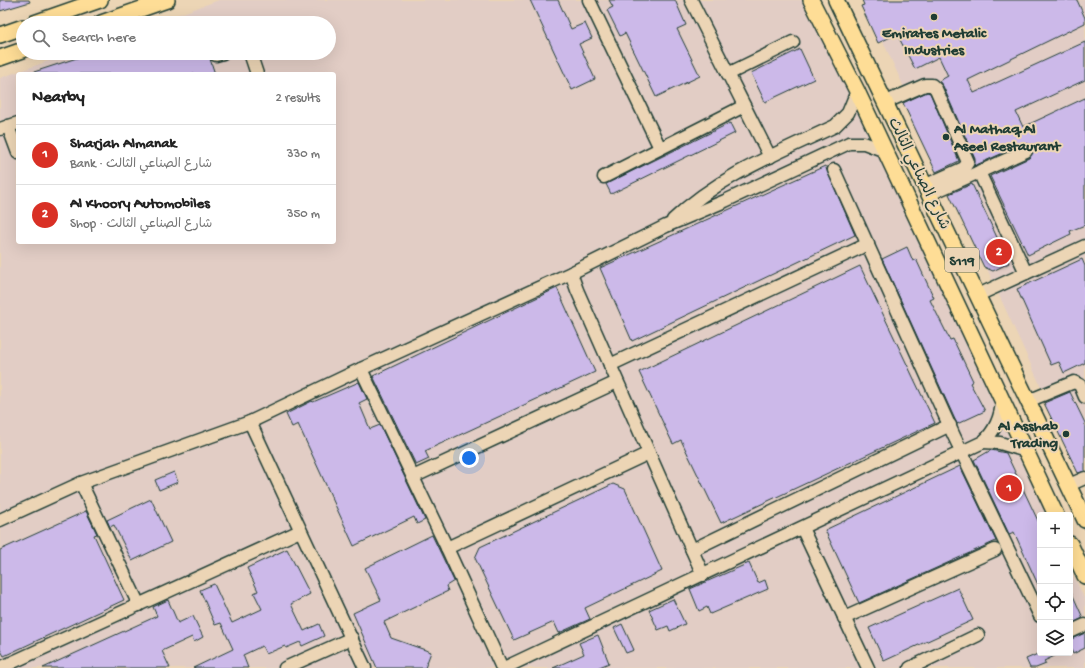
<!DOCTYPE html>
<meta charset="utf-8">
<style>
:root{--surface:#fff;--page:#f6f6f6;--text:#222;--muted:#767676;--line:#e0e0e0;--accent:#d93025}
body{margin:0;font-family:"Gochi Hand","Playpen Sans Arabic",sans-serif;background:var(--page);color:var(--text)}
.controls{position:absolute;right:12px;bottom:12px;display:grid;overflow:hidden;border-radius:4px;box-shadow:0 4px 16px #0002}
.controls button{width:36px;height:36px;display:grid;place-items:center;padding:0;border:0;border-bottom:1px solid var(--line);background:var(--surface);color:var(--text);font:20px sans-serif}
.you{position:absolute;left:469px;top:458px;width:14px;height:14px;margin:-10px;border:3px solid #fff;border-radius:50%;background:#1a73e8;box-shadow:0 0 0 6px #1a73e833}
.badge{display:grid;place-items:center;width:26px;height:26px;border-radius:50%;background:var(--accent);color:#fff;font-size:13px;font-weight:700}
.pin{position:absolute;translate:-50% -50%;border:2px solid #fff;box-shadow:0 1px 4px #0006}
.list{margin:0;padding:0;list-style:none}
h2{display:flex;justify-content:space-between;align-items:center;height:52px;margin:0;padding:0 16px;font-size:17px}
h2 small{font-size:13px;font-weight:400;color:var(--muted)}
.list li{display:grid;grid-template-columns:26px 1fr auto;gap:12px;align-items:center;box-sizing:border-box;height:60px;padding:0 16px;border-top:1px solid var(--line)}
.list b{display:block;font-size:15px;white-space:nowrap}
.list p{margin:0;font-size:13px;white-space:nowrap;color:var(--muted)}
.list em{font-size:13px;font-style:normal;color:var(--muted)}
.icon{flex:none;width:22px;height:22px;fill:none;stroke:currentColor;stroke-width:2;stroke-linecap:round;stroke-linejoin:round}
.map{position:relative;flex:none;width:1085px;height:668px;overflow:hidden}
.search{position:absolute;background:var(--surface);box-shadow:0 4px 16px #0002;left:16px;top:16px;width:320px;height:44px;display:flex;align-items:center;gap:10px;box-sizing:border-box;padding:0 14px;border-radius:22px;color:var(--muted);font-size:15px}
.panel{position:absolute;background:var(--surface);box-shadow:0 4px 16px #0002;left:16px;top:72px;width:320px;height:172px;border-radius:4px}
.map>svg:first-child{display:block}
.built{fill:#e2cdc5;fill-rule:evenodd}
.building{fill:#ccb9e9;stroke:#1f3d34}
.lines{fill:none;stroke-linecap:round;stroke-linejoin:round}
.minor-casing{stroke:#1f3d34;stroke-width:15}
.major-casing{stroke:#1f3d34;stroke-width:18}
.minor{stroke:#ecd5b5;stroke-width:12}
.major{stroke:#fedd96;stroke-width:15}
.poi-dot{fill:#1f3d34;stroke:#ecd5b5;stroke-width:1.5}
.labels{text-anchor:middle;stroke-width:4;stroke-linejoin:round;paint-order:stroke}
.shield{fill:#ecd5b5;stroke:#5c6b5b;stroke-width:1}
.shield-label{font-size:14px;font-weight:bold;fill:#1f3d34}
.poi-label{font-size:15px;font-weight:bold;fill:#1f3d34;stroke:#ecd5b5}
.street-label{font-size:15px;fill:#1f3d34;stroke:#ecd5b5}
</style>
<div class="map">
<svg width="1085" height="668" viewBox="0 0 1085 668">
<rect width="100%" height="100%" fill="#ecd5b5"/>
<filter id="ink" filterUnits="userSpaceOnUse"><feTurbulence type="fractalNoise" baseFrequency=".025" numOctaves="2"/><feDisplacementMap in="SourceGraphic" scale="8" xChannelSelector="R" yChannelSelector="G"/><feConvolveMatrix kernelMatrix="1 2 1 2 8 2 1 2 1" color-interpolation-filters="sRGB"/></filter>
<g filter="url(#ink)">
<g class="built">
<path d="M219,0H806L1046,515H1040V653H1070V568L1085,600V668H0V78L71,53H329V23H155ZM18,74H334V242H18Z"/>
<polygon points="864,0 1085,0 1085,483"/>
</g>
<g class="building">
<polygon points="0,0 29,0 30,2 0,11"/>
<polygon points="530,0 558,0 571,29 585,23 592,38 579,44 595,79 572,90"/>
<polygon points="609,0 675,0 686,25 677,29 700,76 656,97 625,33 620,36 607,10 613,7"/>
<polygon points="862,0 1077,0 1085,18 1085,23 968,80 974,93 1085,42 1085,80 1016,112 1023,127 1085,98 1085,225 1070,231 1071,234 1028,255 990,176 1029,158 1033,152 1033,148 1027,144 1023,144 974,166 975,159 943,86 939,81 948,76 939,57 915,69 897,34 878,43 861,6 864,5"/>
<polygon points="800,49 814,79 765,102 751,73"/>
<polygon points="92,53 208,53 215,74 34,74 34,72"/>
<polygon points="927,92 930,93 959,161 936,172 903,103"/>
<polygon points="730,123 735,133 611,194 606,184"/>
<polygon points="825,166 855,235 632,341 600,268"/>
<polygon points="972,184 1009,263 993,271 984,267 949,194"/>
<polygon points="907,247 913,261 916,259 934,298 930,300 950,340 953,339 973,381 970,383 985,411 957,424 882,259"/>
<polygon points="1082,259 1085,266 1085,363 1064,373 1059,362 1051,365 1017,289"/>
<polygon points="860,266 935,423 721,523 681,440 673,444 639,372"/>
<polygon points="557,288 595,372 425,451 429,459 416,465 373,376"/>
<polygon points="359,382 367,399 359,403 370,429 380,425 425,520 417,524 414,517 354,546 298,424 292,427 286,414 312,401 313,402"/>
<polygon points="1070,392 1085,423 1085,471 1078,473 1044,403"/>
<polygon points="991,450 1006,453 1040,525 1040,589 1014,532 1009,534 974,460"/>
<polygon points="960,466 996,541 859,603 825,530"/>
<polygon points="174,472 178,482 159,490 155,480"/>
<polygon points="613,484 625,489 662,571 585,608 590,619 581,623 559,633 554,622 514,640 475,558 480,547"/>
<polygon points="151,499 171,542 132,561 114,525 110,527 107,520"/>
<polygon points="86,511 97,534 94,535 124,600 4,656 0,649 0,550"/>
<polygon points="432,535 454,581 446,586 448,591 384,622 391,638 431,652 425,668 377,668 353,613 381,600 365,568"/>
<polygon points="287,549 310,594 291,604 304,631 319,624 324,636 302,646 300,642 286,648 285,646 266,654 262,646 243,655 248,668 193,668 233,649 221,623 215,625 200,590 214,584 232,623 262,609 254,593 258,591 247,568"/>
<polygon points="749,563 758,583 765,580 768,589 710,614 707,607 699,611 690,589"/>
<polygon points="958,588 973,620 884,661 869,628"/>
<polygon points="1070,589 1083,618 1070,624"/>
<polygon points="673,599 685,624 670,631 668,626 658,630 649,610"/>
<polygon points="168,600 178,623 193,616 203,637 194,642 192,637 162,651 170,668 43,668 157,616 153,607"/>
<polygon points="622,624 634,650 626,653 614,628"/>
<polygon points="1085,633 1085,648 1073,654 1070,647 1070,639"/>
<polygon points="598,635 609,663 597,668 553,668 584,654 579,643"/>
<polygon points="1040,653 1061,653 1044,661 1046,664 1036,668 1030,668 1026,659"/>
</g>
<g class="lines">
<defs>
<g id="minor">
<polyline points="589,0 660,148"/>
<polyline points="691,0 770,157"/>
<polyline points="250,53 257,74"/>
<polyline points="216,55 223,53"/>
<polyline points="728,74 793,42"/>
<polyline points="886,102 925,85 932,85 936,89 968,162 964,168 926,185"/>
<polyline points="8,126 18,153"/>
<polyline points="0,129 18,123"/>
<polyline points="834,170 954,436 1040,616"/>
<polyline points="979,172 1026,273"/>
<polyline points="604,177 744,106"/>
<polyline points="930,194 1026,151"/>
<path d="M673,220C719,176 778,153 835,126L848,113L857,91"/>
<polyline points="571,273 577,290 703,575"/>
<polyline points="978,295 1085,246"/>
<polyline points="610,365 868,244"/>
<polyline points="361,369 447,548 502,668"/>
<polyline points="1028,401 1074,382 1080,385 1085,397"/>
<polyline points="250,422 365,668"/>
<polyline points="983,442 1000,443 1026,451"/>
<polyline points="413,477 617,382"/>
<polyline points="81,483 139,605"/>
<polyline points="1069,485 1085,478"/>
<polyline points="0,520 81,483 250,422 361,369 571,273 666,226 725,201 849,143 864,143 885,151"/>
<polyline points="802,528 868,668"/>
<polyline points="447,548 649,453"/>
<polyline points="692,550 950,425"/>
<polyline points="844,618 995,550"/>
<polyline points="1070,632 1085,625"/>
<polyline points="0,668 300,531"/>
<polyline points="285,668 352,638"/>
<path d="M504,668L983,442C995,431 1001,418 1002,401"/>
<polyline points="910,668 978,635"/>
</g>
<g id="major">
<polyline points="811,0 857,91 1056,515"/>
<polyline points="836,0 1085,520"/>
<polyline points="34,23 100,0"/>
<polyline points="101,23 167,0"/>
<polyline points="0,35 23,27"/>
<polyline points="0,58 23,50"/>
<polyline points="1070,544 1085,576"/>
</g>
</defs>
<use href="#minor" class="minor-casing"/>
<use href="#major" class="major-casing"/>
<use href="#minor" class="minor"/>
<use href="#major" class="major"/>
</g>
</g>
<g class="poi-dot">
<circle cx="934" cy="17" r="4"/>
<circle cx="946" cy="137" r="4"/>
<circle cx="1066" cy="434" r="4"/>
</g>
<g class="labels">
<rect class="shield" x="945" y="248" width="34" height="24" rx="3"/>
<g class="shield-label">
<text x="962" y="265">S119</text>
</g>
<g class="poi-label">
<text x="934" y="37">Emirates Metalic<tspan x="934" dy="17">Industries</tspan></text>
<text x="954" y="133" text-anchor="start">Al Mathaq Al<tspan x="954" dy="17">Aseel Restaurant</tspan></text>
<text x="1058" y="430" text-anchor="end">Al Asshab<tspan x="1058" dy="17">Trading</tspan></text>
</g>
<g class="street-label">
<text transform="translate(920 173) rotate(64)" y="5">شارع الصناعي الثالث</text>
</g>
</g>
</svg>
<div class="controls">
<button>+</button>
<button>−</button>
<button><svg class="icon" aria-label="locate" viewBox="0 0 24 24"><circle cx="12" cy="12" r="6"/><path d="M12 2v4M12 18v4M2 12h4M18 12h4"/></svg></button>
<button><svg class="icon" aria-label="layers" viewBox="0 0 24 24"><path d="M12 4l9 5-9 5-9-5zM3 14l9 5 9-5"/></svg></button>
</div>
<div class="you"></div>
<div class="pin badge" style="left:1009px;top:488px">1</div>
<div class="pin badge" style="left:999px;top:252px">2</div>
<div class="search"><svg class="icon" aria-label="search" viewBox="0 0 24 24"><circle cx="10" cy="10" r="6"/><path d="M15 15l6 6"/></svg>Search here</div>
<section class="panel">
<h2>Nearby<small>2 results</small></h2>
<ul class="list">
<li><span class="badge">1</span><div><b>Sharjah Almanak</b><p>Bank · شارع الصناعي الثالث</p></div><em>330 m</em></li>
<li><span class="badge">2</span><div><b>Al Khoory Automobiles</b><p>Shop · شارع الصناعي الثالث</p></div><em>350 m</em></li>
</ul>
</section>
</div>
